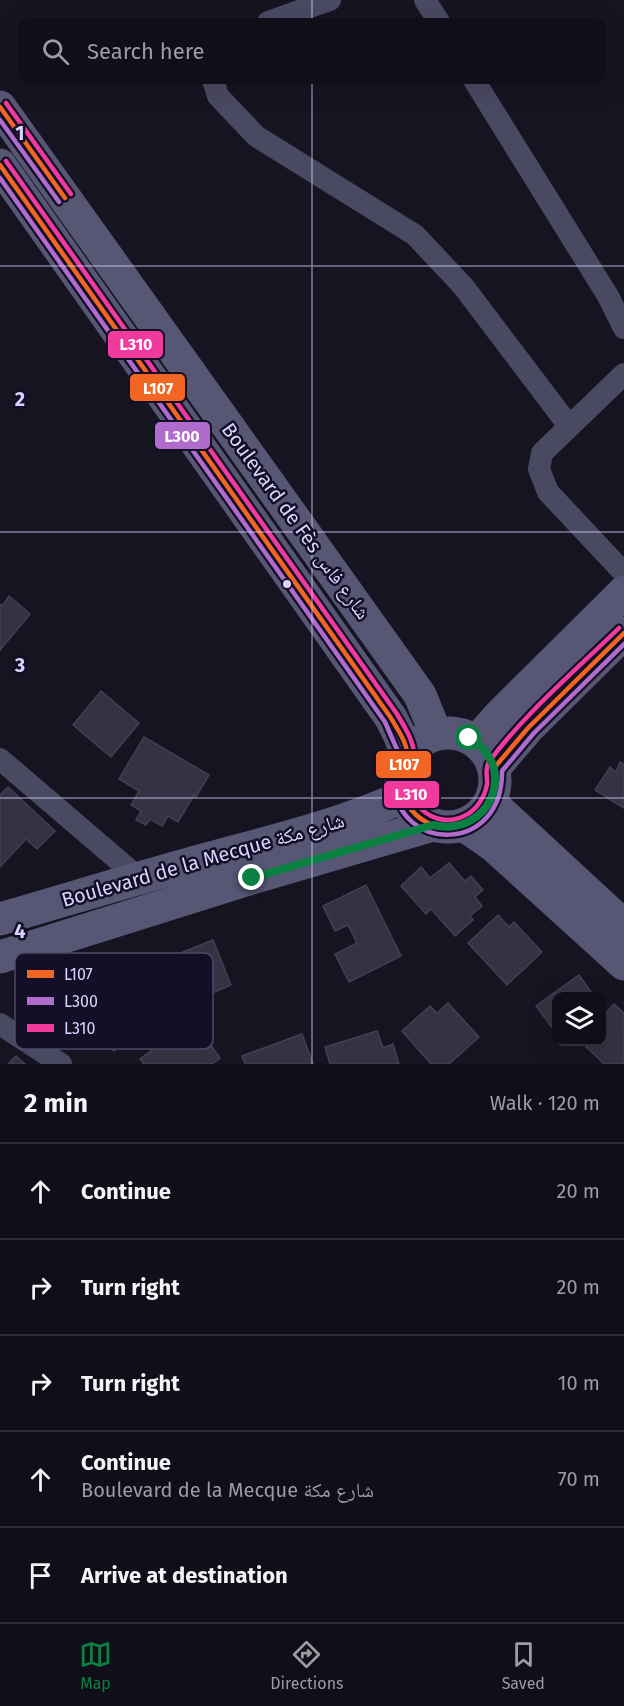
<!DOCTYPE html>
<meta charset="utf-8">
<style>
:root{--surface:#100f19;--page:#191822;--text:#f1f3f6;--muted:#9c9ca2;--line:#302f38;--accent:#0b8043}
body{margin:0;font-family:"Fira Sans","Noto Naskh Arabic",sans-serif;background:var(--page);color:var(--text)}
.controls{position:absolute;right:18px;bottom:18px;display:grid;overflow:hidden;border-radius:12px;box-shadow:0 6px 24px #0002}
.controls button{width:54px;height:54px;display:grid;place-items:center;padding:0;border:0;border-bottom:2px solid var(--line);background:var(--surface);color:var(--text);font:30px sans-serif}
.stop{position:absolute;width:18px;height:18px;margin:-14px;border:4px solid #0b8043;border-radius:50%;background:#fff}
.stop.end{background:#0b8043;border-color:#fff;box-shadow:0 2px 6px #0008}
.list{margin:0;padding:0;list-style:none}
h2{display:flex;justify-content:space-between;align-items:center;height:78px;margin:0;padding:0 24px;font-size:26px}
h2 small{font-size:20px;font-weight:400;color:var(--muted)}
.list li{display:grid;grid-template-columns:39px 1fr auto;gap:18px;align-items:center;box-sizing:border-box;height:96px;padding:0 24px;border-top:2px solid var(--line)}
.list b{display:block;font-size:22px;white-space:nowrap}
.list p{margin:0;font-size:20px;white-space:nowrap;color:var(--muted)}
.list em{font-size:20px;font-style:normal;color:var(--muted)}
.icon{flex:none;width:33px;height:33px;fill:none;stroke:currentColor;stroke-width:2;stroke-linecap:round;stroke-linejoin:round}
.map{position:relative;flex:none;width:624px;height:1064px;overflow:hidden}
.search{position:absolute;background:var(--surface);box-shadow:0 6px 24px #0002;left:18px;right:18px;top:18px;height:66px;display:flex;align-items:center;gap:15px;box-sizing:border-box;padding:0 21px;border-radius:12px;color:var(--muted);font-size:22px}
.sheet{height:558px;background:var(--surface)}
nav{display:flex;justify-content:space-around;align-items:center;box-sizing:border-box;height:84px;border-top:2px solid var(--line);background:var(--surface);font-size:16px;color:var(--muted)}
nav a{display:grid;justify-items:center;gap:3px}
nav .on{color:var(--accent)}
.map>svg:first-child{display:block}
.building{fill:#343243;stroke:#433f54;stroke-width:1.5}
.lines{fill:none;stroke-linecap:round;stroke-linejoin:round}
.street{stroke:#4a4962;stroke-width:22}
.secondary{stroke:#575674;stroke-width:33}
.bus-1-casing{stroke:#130f26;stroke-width:9}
.bus-2-casing{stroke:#130f26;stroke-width:9}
.bus-3-casing{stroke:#130f26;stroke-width:9}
.bus-1{stroke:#f26522;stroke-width:4.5}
.bus-2{stroke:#b06ccc;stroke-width:4.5}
.bus-3{stroke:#f13a9d;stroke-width:4.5}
.route{stroke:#0b8043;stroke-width:8}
.grid{fill:none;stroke:#d9d4ff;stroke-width:1.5;stroke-opacity:0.55}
.bus-dot{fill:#d9d4ff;stroke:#130f26;stroke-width:2}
.labels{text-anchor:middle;stroke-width:5;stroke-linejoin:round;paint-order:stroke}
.street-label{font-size:20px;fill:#d9d4ff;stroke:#130f26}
.key{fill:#130f26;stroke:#4e4a67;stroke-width:1.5}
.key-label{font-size:16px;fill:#d9d4ff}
.grid-label{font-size:20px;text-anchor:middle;font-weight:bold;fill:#d9d4ff;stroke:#130f26;stroke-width:5;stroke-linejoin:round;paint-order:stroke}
.line-badge{stroke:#130f26;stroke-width:2}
.badge-label{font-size:16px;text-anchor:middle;font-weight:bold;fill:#fff}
</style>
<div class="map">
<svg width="624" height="1064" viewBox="0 0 624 1064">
<rect width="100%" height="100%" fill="#161421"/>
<g class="building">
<polygon points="9,596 30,614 0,650 0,604 2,606"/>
<polygon points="101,691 139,723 111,757 73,725"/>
<polygon points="144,737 209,775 196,797 194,795 178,822 168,816 162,826 150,819 146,825 136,820 141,811 131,805 139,791 119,779"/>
<polygon points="620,762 624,764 624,808 595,790 610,767 616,772"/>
<polygon points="8,787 55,831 37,849 26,839 0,867 0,795"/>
<polygon points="449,863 465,881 471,876 483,890 475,897 482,906 470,916 473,920 455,936 431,909 426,914 401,886 421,867 430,878"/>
<polygon points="366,885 401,956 349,982 335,954 357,943 348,925 335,931 323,906"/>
<polygon points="498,915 509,927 514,922 542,952 507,985 468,943"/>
<polygon points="213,940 231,985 183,1005 165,959"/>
<polygon points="121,962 125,965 137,1005 119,1029 122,1040 114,1051 84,1028 99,1008 90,977 96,969"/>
<polygon points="579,975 591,992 585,996 556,996 556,1033 536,1006"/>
<polygon points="448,1003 479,1037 449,1064 431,1064 402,1031 430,1006 437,1013"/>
<polygon points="614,1004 624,1013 624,1064 604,1064 581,1042 602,1042 602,1017"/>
<polygon points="163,1028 172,1040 187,1028 198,1042 205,1037 220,1058 212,1064 144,1064 140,1059 152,1050 146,1041"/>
<polygon points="377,1031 383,1048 393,1044 399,1064 330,1064 325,1047"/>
<polygon points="302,1034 313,1064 245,1064 242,1056"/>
<polygon points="16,1056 25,1064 8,1064"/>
</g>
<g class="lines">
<g class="street">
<polyline points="425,0 439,22"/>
<polyline points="268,22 330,0"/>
<polyline points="213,80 218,96 256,136 415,235 463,286 569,426"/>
<polyline points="474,80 608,296 624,328"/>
<polyline points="624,374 542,453 539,469 548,492 624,573"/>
<polyline points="0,759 139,878"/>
<polyline points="0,1024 61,1064"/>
</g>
<g class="secondary">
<polyline points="0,107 420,695 436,734"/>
<polyline points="0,165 391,718 400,736 407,756"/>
<circle cx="448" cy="780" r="47"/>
<polyline points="476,742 500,715 624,592"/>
<polyline points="494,768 528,728 624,633"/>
<polyline points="490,802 624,926"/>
<polyline points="464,825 494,846 624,964"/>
<path d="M0,919C69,899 138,878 207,859C273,841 342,825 404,796"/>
<polyline points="0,957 252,878 433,825"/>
</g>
<defs>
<g id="bus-1">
<polyline points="0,107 65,198"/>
<path d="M0,165L391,718C397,729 408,743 407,756C407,761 403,764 402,769C399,780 402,795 408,805C427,836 475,835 490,800C495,789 494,779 494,768L528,728L624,633"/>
</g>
<g id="bus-2">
<polyline points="0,120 59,202"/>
<path d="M0,178L385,722L399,754C398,765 392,773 394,785C400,853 503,854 502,771L534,733L624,644"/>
</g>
<g id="bus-3">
<polyline points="6,103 71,194"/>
<path d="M6,161L397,714C404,726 414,741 414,755C414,761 412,764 410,768C406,779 409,794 416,803C427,818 446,825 464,816C476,811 485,797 487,784C488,777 484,769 489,762C524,714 576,670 619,628"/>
</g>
</defs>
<use href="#bus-1" class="bus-1-casing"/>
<use href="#bus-2" class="bus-2-casing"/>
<use href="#bus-3" class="bus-3-casing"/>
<use href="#bus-1" class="bus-1"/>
<use href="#bus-2" class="bus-2"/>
<use href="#bus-3" class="bus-3"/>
</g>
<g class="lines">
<path class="route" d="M252,878L433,825C490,838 520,767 469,738"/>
</g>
<path class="grid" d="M312,0V22M312,80V1064M0,266H624M0,532H624M0,798H624"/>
<circle class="bus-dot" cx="287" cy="584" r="5"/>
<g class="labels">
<g class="street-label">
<text transform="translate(296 521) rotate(54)" y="7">Boulevard de Fès شارع فاس</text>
<text transform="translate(203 860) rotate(-16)" y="7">Boulevard de la Mecque شارع مكة</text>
</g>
</g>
<rect x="15" y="953" width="198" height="96" rx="9" class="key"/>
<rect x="27" y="970" width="27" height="8" fill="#f26522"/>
<rect x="27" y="997" width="27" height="8" fill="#b06ccc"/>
<rect x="27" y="1024" width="27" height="8" fill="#f13a9d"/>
<g class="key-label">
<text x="64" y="980">L107</text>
<text x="64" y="1007">L300</text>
<text x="64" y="1034">L310</text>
</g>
<g class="grid-label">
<text x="20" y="140">1</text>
<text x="20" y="406">2</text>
<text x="20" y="672">3</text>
<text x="20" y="938">4</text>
</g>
<g class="line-badge">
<rect x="107" y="330" width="57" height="29" rx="6" fill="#f13a9d"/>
<rect x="129" y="373" width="57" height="29" rx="6" fill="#f26522"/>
<rect x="154" y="421" width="57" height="29" rx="6" fill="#b06ccc"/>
<rect x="375" y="750" width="57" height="29" rx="6" fill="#f26522"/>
<rect x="383" y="780" width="57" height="29" rx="6" fill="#f13a9d"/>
</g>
<g class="badge-label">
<text x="136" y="350">L310</text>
<text x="158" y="394">L107</text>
<text x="182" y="442">L300</text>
<text x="404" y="770">L107</text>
<text x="411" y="800">L310</text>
</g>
</svg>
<div class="controls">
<button><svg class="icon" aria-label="layers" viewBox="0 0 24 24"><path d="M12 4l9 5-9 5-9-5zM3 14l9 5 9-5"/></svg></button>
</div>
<div class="stop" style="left:469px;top:738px"></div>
<div class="stop end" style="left:252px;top:878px"></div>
<div class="search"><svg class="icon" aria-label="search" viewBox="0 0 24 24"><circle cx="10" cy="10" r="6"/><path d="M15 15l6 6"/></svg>Search here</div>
</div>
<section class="sheet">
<h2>2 min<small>Walk · 120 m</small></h2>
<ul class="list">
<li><svg class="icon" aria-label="ahead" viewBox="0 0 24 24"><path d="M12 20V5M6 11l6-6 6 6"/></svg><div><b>Continue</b></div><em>20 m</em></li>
<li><svg class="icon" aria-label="right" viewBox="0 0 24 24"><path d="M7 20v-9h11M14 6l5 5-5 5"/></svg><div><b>Turn right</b></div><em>20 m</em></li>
<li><svg class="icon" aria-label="right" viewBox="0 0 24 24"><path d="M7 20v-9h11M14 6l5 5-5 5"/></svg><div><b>Turn right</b></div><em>10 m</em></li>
<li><svg class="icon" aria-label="ahead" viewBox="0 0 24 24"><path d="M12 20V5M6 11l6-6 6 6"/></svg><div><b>Continue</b><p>Boulevard de la Mecque شارع مكة</p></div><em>70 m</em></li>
<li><svg class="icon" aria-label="arrive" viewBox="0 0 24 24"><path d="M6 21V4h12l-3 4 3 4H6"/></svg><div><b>Arrive at destination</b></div></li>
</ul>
</section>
<nav>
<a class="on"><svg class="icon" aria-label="map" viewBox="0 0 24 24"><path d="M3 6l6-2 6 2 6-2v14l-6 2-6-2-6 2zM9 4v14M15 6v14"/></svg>Map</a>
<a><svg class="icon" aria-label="directions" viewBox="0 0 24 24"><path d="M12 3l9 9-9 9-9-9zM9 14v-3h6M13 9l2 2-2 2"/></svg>Directions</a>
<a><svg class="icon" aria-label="saved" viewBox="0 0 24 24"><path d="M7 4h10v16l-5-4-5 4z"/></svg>Saved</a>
</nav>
